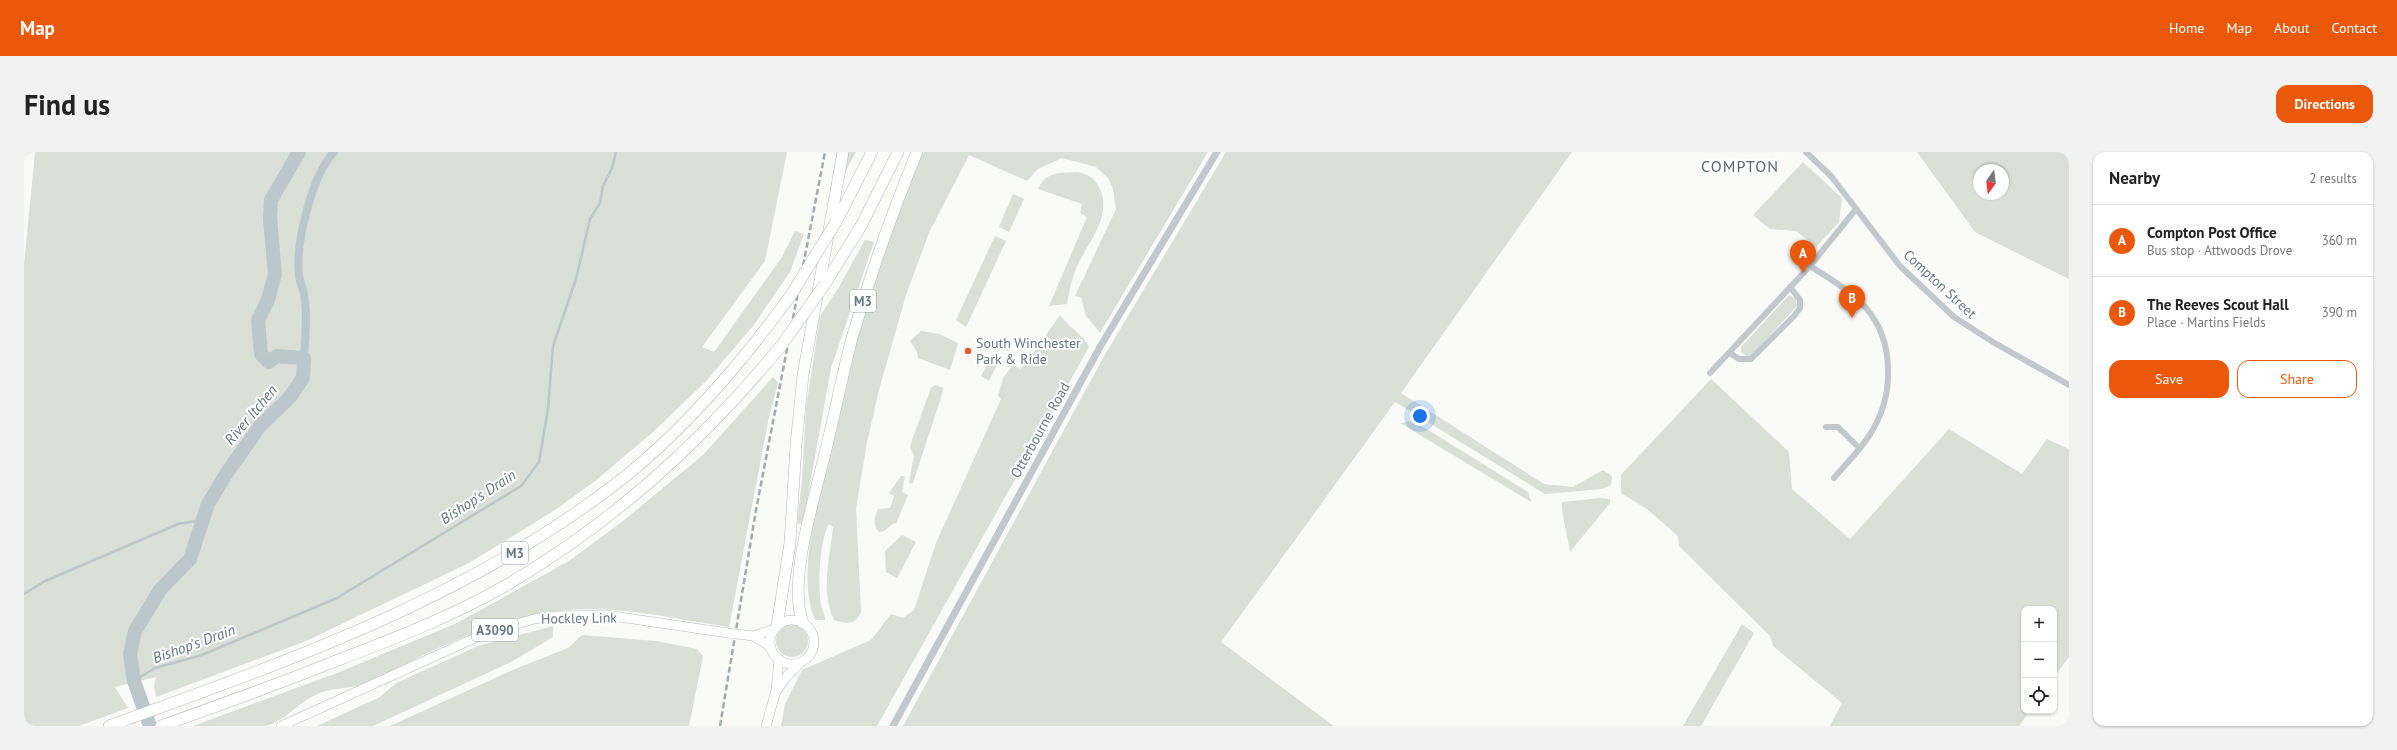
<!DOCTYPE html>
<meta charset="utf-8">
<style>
:root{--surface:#fff;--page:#f2f2f2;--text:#222;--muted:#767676;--line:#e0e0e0;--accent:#ea580c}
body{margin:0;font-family:"PT Sans",sans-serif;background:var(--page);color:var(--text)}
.controls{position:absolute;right:12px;bottom:12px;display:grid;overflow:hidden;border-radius:8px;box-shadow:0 1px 3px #0004}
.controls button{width:36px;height:36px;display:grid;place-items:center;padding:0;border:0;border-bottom:1px solid var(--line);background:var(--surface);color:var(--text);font:20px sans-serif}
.compass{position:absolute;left:1949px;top:12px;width:36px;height:36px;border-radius:50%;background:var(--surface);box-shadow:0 1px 3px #0004;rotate:194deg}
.you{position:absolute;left:1396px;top:264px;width:14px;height:14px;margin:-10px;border:3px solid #fff;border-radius:50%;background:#1a73e8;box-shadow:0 0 0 6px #1a73e833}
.badge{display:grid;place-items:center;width:26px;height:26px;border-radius:50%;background:var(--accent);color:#fff;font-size:13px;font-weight:700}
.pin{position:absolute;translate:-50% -33px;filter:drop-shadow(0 1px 2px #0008)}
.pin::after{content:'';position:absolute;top:21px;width:14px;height:12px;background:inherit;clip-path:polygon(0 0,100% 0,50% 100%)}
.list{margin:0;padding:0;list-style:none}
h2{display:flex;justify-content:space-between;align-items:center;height:52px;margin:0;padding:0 16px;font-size:17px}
h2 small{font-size:13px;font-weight:400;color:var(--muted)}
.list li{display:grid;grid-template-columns:26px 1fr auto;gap:12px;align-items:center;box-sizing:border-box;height:72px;padding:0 16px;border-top:1px solid var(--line)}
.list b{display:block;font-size:15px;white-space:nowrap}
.list p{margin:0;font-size:13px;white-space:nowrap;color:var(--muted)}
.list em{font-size:13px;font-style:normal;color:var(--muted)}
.actions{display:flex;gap:8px;padding:12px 16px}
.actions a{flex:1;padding:9px 0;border:1px solid var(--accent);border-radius:12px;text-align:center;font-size:14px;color:var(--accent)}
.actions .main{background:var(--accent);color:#fff}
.icon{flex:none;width:22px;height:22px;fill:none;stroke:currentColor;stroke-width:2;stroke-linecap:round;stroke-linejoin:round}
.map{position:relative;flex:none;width:2045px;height:574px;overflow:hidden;border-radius:12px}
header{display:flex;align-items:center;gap:24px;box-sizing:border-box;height:56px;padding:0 20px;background:var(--accent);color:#fff}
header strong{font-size:19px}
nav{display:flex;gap:22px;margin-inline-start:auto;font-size:14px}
.intro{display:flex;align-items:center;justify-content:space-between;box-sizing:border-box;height:96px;padding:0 24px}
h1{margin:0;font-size:28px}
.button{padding:10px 18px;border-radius:12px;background:var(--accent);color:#fff;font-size:14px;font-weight:700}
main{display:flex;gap:24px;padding:0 24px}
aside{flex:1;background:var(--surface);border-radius:12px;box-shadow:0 1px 3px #0004}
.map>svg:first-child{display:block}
.green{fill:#dadfd7;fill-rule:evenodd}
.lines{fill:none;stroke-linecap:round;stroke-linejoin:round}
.stream{stroke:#bbc7cb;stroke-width:2.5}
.canal{stroke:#bbc7cb;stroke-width:8}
.river{stroke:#bbc7cb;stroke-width:14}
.primary-casing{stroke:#b5babe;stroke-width:10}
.motorway-casing{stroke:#b4b9bd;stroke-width:12}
.minor{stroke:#c3c8cc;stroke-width:6}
.tertiary{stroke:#c3c8cc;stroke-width:7}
.primary{stroke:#fff;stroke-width:9}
.motorway{stroke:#fff;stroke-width:11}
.rail{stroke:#a2aab0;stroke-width:2.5;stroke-dasharray:6 3;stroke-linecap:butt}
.primary-bridge-casing{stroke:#b5babe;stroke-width:10;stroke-linecap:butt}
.motorway-bridge-casing{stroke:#b4b9bd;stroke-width:12;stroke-linecap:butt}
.primary-bridge{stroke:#fff;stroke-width:9}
.motorway-bridge{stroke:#fff;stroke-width:11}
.poi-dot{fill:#e4572e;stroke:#fff;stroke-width:1.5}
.labels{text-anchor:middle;stroke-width:4;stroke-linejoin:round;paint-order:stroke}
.shield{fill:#fff;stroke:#939fa8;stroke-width:1}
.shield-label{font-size:13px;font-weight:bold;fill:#657683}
.street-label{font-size:14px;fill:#657683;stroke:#fff}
.poi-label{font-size:14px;fill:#657683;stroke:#fff;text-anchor:start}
.water-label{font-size:15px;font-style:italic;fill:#60757c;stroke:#fff}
.quarter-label{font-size:16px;letter-spacing:1px;fill:#57646e;stroke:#fff}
</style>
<header>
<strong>Map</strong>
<nav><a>Home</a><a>Map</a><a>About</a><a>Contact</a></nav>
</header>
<div class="intro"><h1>Find us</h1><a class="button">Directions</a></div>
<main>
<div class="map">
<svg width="2045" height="574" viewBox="0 0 2045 574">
<rect width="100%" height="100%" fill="#fafaf8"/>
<g class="green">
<polygon points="11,0 763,0 741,109 678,195 690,200 758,105 771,79 780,82 766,120 729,174 682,229 629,280 571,329 531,358 445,411 282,489 132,545 130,534 132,525 91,535 104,556 55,574 0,574 0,113"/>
<polygon points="825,0 832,0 820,22"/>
<path d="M898,0H1184L1076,181L1062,164L1057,145L1051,144L1092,57L1089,37L1084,26L1072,15L1038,6L1014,17L1003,29L945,3L905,81L882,143L855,238L843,290L832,356L837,460C832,473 822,472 810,468C796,438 806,407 809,375L805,372C795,389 794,434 797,453C798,458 801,462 801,468H791C772,422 794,354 804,307C821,235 838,163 862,93C873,62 886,31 898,0Z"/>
<polygon points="1202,0 1548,0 1377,241 1520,332 1549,335 1579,318 1588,324 1587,333 1578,337 1521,342 1371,250 1197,490 1310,574 879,574 1079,206"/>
<path d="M1893,0H2045V127L1951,80ZM1955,18H1979V42H1955Z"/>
<polygon points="1779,10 1818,46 1815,70 1792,95 1772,79 1746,77 1729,63"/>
<path d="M1053,20C1064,22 1071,26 1076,37C1089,67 1061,93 1051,119C1047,130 1045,141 1043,152L1025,154L1063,65L1056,61L1058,52L1014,37C1022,19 1036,21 1053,20Z"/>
<polygon points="989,42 1000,47 985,80 975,75"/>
<polygon points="971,84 982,89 942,175 932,168"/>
<polygon points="841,88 850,90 807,216 779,371 773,372 778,329 782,256 796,164 815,135"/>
<polygon points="1765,143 1772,147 1773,154 1727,204 1722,204 1717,200 1717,195"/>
<path d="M1036,163C1045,176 1058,181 1065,195L853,574H757L761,552L778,518L847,488L867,462L879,466L890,458L912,391L977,247L974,244L979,226L989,213L996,217L1001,213Z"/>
<polygon points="897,179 915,182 934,191 926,218 894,206 893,200 886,189"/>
<polygon points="968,203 976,207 965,229 957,224"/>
<path d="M749,225L754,230L744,270L705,475C657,468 608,456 560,457C480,460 412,496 343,532C325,537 306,535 289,544C273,552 259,571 240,574C217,574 192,574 169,574L313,521L433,471L545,409L599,369L679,303Z"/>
<polygon points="1687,227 1765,300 1768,337 1826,387 1925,277 1998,322 2023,287 2045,297 2045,505 2030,525 2030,457 2000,457 2000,559 2006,559 1995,574 1806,574 1818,551 1749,494 1746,484 1655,394 1654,384 1624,358 1597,341 1597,323"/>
<polygon points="911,233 920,236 889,331 885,331 890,303 886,296 888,288 907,236"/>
<polygon points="1390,269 1504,340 1507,350 1376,271"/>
<path d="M877,324H881L878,340L884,343L872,372L870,371L860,379L855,380C848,373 851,365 854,357L866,356L870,344L865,341Z"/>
<path d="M1576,346L1586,347V351L1546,400C1545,390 1536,355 1538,350Z"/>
<polygon points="878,383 892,390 873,426 862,420 861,399"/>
<polygon points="1718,472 1730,481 1677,574 1659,574"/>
<circle cx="768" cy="489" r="16"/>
<polygon points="529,474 529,485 489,509 349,574 293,574 356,545 372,531 454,494"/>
<polygon points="558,483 632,489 673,497 679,504 665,574 366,574 491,517 544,496"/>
</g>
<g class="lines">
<g class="stream">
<polyline points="0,442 21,429 154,372 178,368"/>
<polyline points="110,529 131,516 178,503 313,446 497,334 515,310 524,257 529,194 552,127 566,67 576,51 579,34 588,16 592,0"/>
</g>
<path class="canal" d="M280,206C281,186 284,162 280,142C279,136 276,130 275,124C271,92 288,23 310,0"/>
<polyline class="river" points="126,574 110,529 106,502 111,479 136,438 166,407 184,352 202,322 236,274 266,245 279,226 280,206 253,204 245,210 237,202 234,168 244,148 251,122 246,67 247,48 275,0"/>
<defs>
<g id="primary">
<circle cx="768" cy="490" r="22"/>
<polyline points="729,484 750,477"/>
<polyline points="729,484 747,495"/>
<polyline points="753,538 763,524 777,510"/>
<polyline points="257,574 462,481 510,467 535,464 582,463 704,481"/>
<polyline points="742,574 752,539 755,507"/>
</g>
<g id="motorway">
<polyline points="812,70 848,0"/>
<polyline points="801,132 837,74 874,0"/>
<path d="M779,471C764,431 788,355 798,313C809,271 817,228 828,186C846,123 868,61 893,0"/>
<polyline points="753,474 766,391 772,293 779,223 819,0"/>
<path d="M85,574C266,508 450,445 603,323C666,272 719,209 767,143"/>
<path d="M137,574C193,554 249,534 304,512C364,489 425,466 481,434C590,370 677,291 757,194"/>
</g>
</defs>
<use href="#primary" class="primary-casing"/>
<use href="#motorway" class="motorway-casing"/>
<g class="minor">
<polyline points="1782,0 1807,24 1876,114 1930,165 1969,190 2045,233"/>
<path d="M1786,114C1829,141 1863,161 1864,217C1865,240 1858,264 1845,284C1835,299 1822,312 1810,326"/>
<polyline points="1706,201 1715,207 1727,207 1770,164 1776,156 1776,148 1766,135"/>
<polyline points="1686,221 1786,114 1832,57"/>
<polyline points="1802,275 1814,275 1835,296"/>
</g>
<polyline class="tertiary" points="869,574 1076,195 1193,0"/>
<use href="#primary" class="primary"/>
<use href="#motorway" class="motorway"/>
<polyline class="rail" points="696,574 732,358 801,0"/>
<defs>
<polyline id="primary-bridge" points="704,481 729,484"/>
<g id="motorway-bridge">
<polyline points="767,143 812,70"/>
<polyline points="757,194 801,132"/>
</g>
</defs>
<use href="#primary-bridge" class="primary-bridge-casing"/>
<use href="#motorway-bridge" class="motorway-bridge-casing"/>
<use href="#primary-bridge" class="primary-bridge"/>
<use href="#motorway-bridge" class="motorway-bridge"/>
</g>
<circle class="poi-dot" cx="944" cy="199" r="4"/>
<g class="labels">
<g class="shield">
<rect x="826" y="138" width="26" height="22" rx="3"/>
<rect x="478" y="390" width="26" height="22" rx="3"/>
<rect x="448" y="467" width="46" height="22" rx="3"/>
</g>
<g class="shield-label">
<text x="839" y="154">M3</text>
<text x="491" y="406">M3</text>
<text x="471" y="483">A3090</text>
</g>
<g class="street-label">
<text transform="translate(1916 132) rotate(43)" y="5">Compton Street</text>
<text transform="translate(1016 278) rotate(-61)" y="5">Otterbourne Road</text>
<text transform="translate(555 466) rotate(-1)" y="5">Hockley Link</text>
</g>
<g class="poi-label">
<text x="952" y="196">South Winchester<tspan x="952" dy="16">Park &amp; Ride</tspan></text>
</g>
<g class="water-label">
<text transform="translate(227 263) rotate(-50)" y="5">River Itchen</text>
<text transform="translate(454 345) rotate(-33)" y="5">Bishop's Drain</text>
<text transform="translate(170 492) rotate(-20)" y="5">Bishop's Drain</text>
</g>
<g class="quarter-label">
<text x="1716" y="20">COMPTON</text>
</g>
</g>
</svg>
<div class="controls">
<button>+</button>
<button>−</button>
<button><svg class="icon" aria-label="locate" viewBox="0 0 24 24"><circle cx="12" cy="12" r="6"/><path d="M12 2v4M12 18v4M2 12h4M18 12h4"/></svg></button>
</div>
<svg class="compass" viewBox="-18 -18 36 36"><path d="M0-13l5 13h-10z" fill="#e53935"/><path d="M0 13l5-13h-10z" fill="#767676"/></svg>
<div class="you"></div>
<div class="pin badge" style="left:1779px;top:121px">A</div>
<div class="pin badge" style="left:1828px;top:166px">B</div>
</div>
<aside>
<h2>Nearby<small>2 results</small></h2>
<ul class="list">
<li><span class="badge">A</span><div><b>Compton Post Office</b><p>Bus stop · Attwoods Drove</p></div><em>360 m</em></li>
<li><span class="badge">B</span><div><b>The Reeves Scout Hall</b><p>Place · Martins Fields</p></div><em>390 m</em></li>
</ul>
<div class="actions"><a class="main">Save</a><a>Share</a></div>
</aside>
</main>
